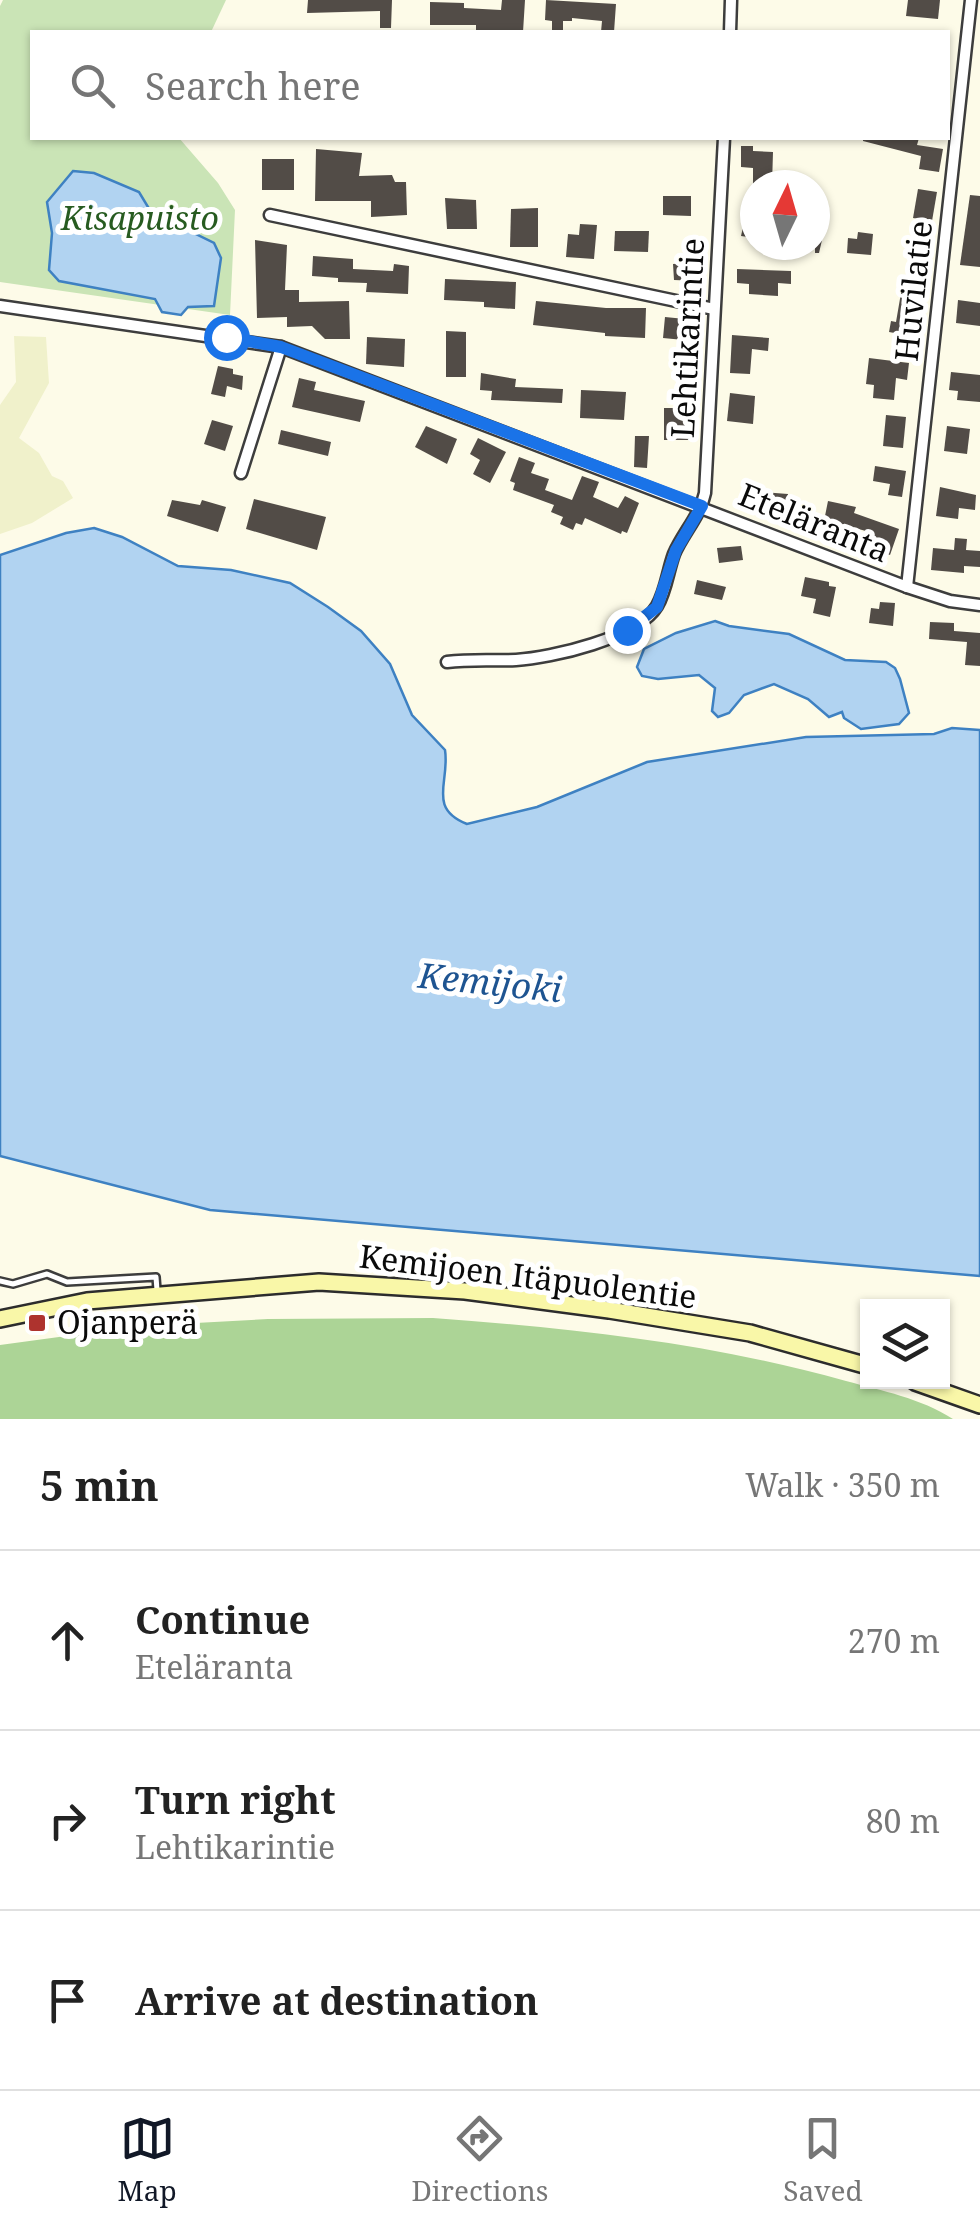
<!DOCTYPE html>
<meta charset="utf-8">
<style>
:root{--surface:#fff;--page:#f6f6f6;--text:#222;--muted:#767676;--line:#e0e0e0;--accent:#111827}
body{margin:0;font-family:"Noto Serif",serif;background:var(--page);color:var(--text)}
.controls{position:absolute;right:30px;bottom:30px;display:grid;overflow:hidden;border-radius:0px;box-shadow:0 2px 8px #0004}
.controls button{width:90px;height:90px;display:grid;place-items:center;padding:0;border:0;border-bottom:2px solid var(--line);background:var(--surface);color:var(--text);font:50px sans-serif}
.compass{position:absolute;left:740px;top:170px;width:90px;height:90px;border-radius:50%;background:var(--surface);box-shadow:0 2px 8px #0004;rotate:5deg}
.stop{position:absolute;width:30px;height:30px;margin:-22px;border:8px solid #1a73e8;border-radius:50%;background:#fff}
.stop.end{background:#1a73e8;border-color:#fff;box-shadow:0 2px 10px #0008}
.list{margin:0;padding:0;list-style:none}
h2{display:flex;justify-content:space-between;align-items:center;height:130px;margin:0;padding:0 40px;font-size:42px}
h2 small{font-size:32px;font-weight:400;color:var(--muted)}
.list li{display:grid;grid-template-columns:65px 1fr auto;gap:30px;align-items:center;box-sizing:border-box;height:180px;padding:0 40px;border-top:2px solid var(--line)}
.list b{display:block;font-size:38px;white-space:nowrap}
.list p{margin:0;font-size:32px;white-space:nowrap;color:var(--muted)}
.list em{font-size:32px;font-style:normal;color:var(--muted)}
.icon{flex:none;width:55px;height:55px;fill:none;stroke:currentColor;stroke-width:2;stroke-linecap:round;stroke-linejoin:round}
.map{position:relative;flex:none;width:980px;height:1419px;overflow:hidden}
.search{position:absolute;background:var(--surface);box-shadow:0 2px 8px #0004;left:30px;right:30px;top:30px;height:110px;display:flex;align-items:center;gap:25px;box-sizing:border-box;padding:0 35px;border-radius:0px;color:var(--muted);font-size:38px}
.sheet{height:670px;background:var(--surface)}
nav{display:flex;justify-content:space-around;align-items:center;box-sizing:border-box;height:140px;border-top:2px solid var(--line);background:var(--surface);font-size:28px;color:var(--muted)}
nav a{display:grid;justify-items:center;gap:5px}
nav .on{color:var(--accent)}
.map>svg:first-child{display:block}
.farmland{fill:#f0f1cb}
.green{fill:#cae4b6}
.forest{fill:#acd496}
.water{fill:#b1d3f1;stroke:#3e81c2;stroke-width:2.5}
.building{fill:#524c47}
.lines{fill:none;stroke-linecap:round;stroke-linejoin:round}
.lane-casing{stroke:#3d3d3d;stroke-width:10}
.street-casing{stroke:#3d3d3d;stroke-width:15}
.secondary-casing{stroke:#2c2c2c;stroke-width:20}
.lane{stroke:#fff;stroke-width:5}
.street{stroke:#fff;stroke-width:10}
.secondary{stroke:#f9f7a8;stroke-width:15}
.route{stroke:#1a73e8;stroke-width:12}
.poi-dot{fill:#ae332e;stroke:#fff;stroke-width:4}
.labels{text-anchor:middle;stroke-width:10;stroke-linejoin:round;paint-order:stroke}
.park-label{font-size:32px;font-style:italic;fill:#275b20;stroke:#fff}
.street-label{font-size:32px;fill:#0a0a0a;stroke:#fff}
.poi-label{font-size:32px;fill:#0a0a0a;stroke:#fff;text-anchor:start}
.water-label{font-size:35px;font-style:italic;fill:#1e5491;stroke:#fff}
</style>
<div class="map">
<svg width="980" height="1419" viewBox="0 0 980 1419">
<rect width="100%" height="100%" fill="#fdfbe8"/>
<polygon class="farmland" points="14,336 46,337 49,383 19,438 39,453 52,476 63,481 73,498 32,523 0,534 0,405 16,382"/>
<polygon class="green" points="3,0 226,0 211,32 32,32 32,138 179,138 218,183 235,210 230,315 0,282 0,6"/>
<path class="forest" d="M433,1318C573,1328 711,1343 846,1381C883,1391 920,1398 953,1419H0V1345L140,1326L268,1319Z"/>
<g class="water">
<polygon points="73,171 94,173 139,192 151,212 214,243 221,258 214,306 188,307 181,315 162,312 155,299 59,281 49,270 52,233 47,202"/>
<path d="M94,528L122,537L178,566L231,570L290,583L328,607L361,631L390,664L412,715L445,750C450,782 427,808 467,824L537,807L647,762L806,737L934,734L952,728L980,730V1276L210,1210L0,1156V555L66,533Z"/>
<polygon points="715,621 729,626 789,634 845,660 886,662 895,668 900,679 909,713 899,724 861,729 844,718 842,712 829,717 808,699 774,684 744,695 729,713 718,717 712,711 715,688 699,675 658,679 642,676 637,667 644,649 676,633"/>
</g>
<g class="building">
<polygon points="308,0 392,0 391,28 380,28 380,11 307,13"/>
<polygon points="502,0 525,0 523,32 476,32 476,25 430,25 430,2 464,3 464,8 501,10"/>
<polygon points="546,0 616,4 614,32 601,32 602,21 572,18 572,21 563,21 563,32 552,32 552,21 545,20"/>
<polygon points="908,0 940,0 938,19 906,16"/>
<polygon points="863,138 919,138 917,145 943,149 939,172 919,169 921,156 863,141"/>
<polygon points="741,146 753,146 753,151 773,152 772,185 753,185 753,168 741,167"/>
<polygon points="316,149 362,153 359,176 392,175 395,182 406,182 407,215 371,217 371,201 315,201"/>
<rect x="262" y="159" width="32" height="31"/>
<polygon points="918,189 937,192 932,221 913,218"/>
<polygon points="751,193 755,193 755,238 741,236"/>
<polygon points="970,195 980,196 980,267 960,265"/>
<polygon points="663,196 691,196 691,216 663,215"/>
<polygon points="445,198 476,200 477,229 447,229"/>
<polygon points="538,208 538,247 510,247 511,209"/>
<polygon points="815,211 828,214 819,253 815,253"/>
<polygon points="580,224 597,225 594,259 566,257 568,234 579,235"/>
<polygon points="615,231 649,231 648,252 614,251"/>
<polygon points="858,232 873,234 871,255 847,253 848,238 857,239"/>
<polygon points="255,240 287,245 285,290 299,290 299,302 349,301 350,339 325,339 312,326 287,327 287,317 257,318"/>
<polygon points="685,252 698,252 699,281 674,280 673,264 686,263"/>
<polygon points="313,256 353,259 353,269 393,271 394,264 409,266 408,294 366,292 367,283 338,282 338,278 312,276"/>
<polygon points="737,269 791,271 791,284 778,283 778,296 749,294 749,284 737,283"/>
<polygon points="445,279 516,282 515,309 484,307 484,302 444,300"/>
<polygon points="901,293 918,296 911,336 889,332 891,321 896,322"/>
<polygon points="958,300 980,303 980,326 956,323"/>
<polygon points="536,301 606,308 646,308 645,338 605,336 605,333 533,325"/>
<polygon points="665,317 695,320 694,341 663,338"/>
<polygon points="446,331 466,332 466,377 446,377"/>
<polygon points="732,335 769,338 768,351 752,349 750,374 730,373"/>
<polygon points="367,337 405,339 404,367 366,364"/>
<polygon points="869,358 909,363 907,380 896,378 894,400 873,398 874,385 866,384"/>
<polygon points="218,366 233,369 233,374 243,376 242,390 227,386 225,397 211,394"/>
<polygon points="951,372 980,375 980,402 957,400 958,391 949,390"/>
<polygon points="481,373 516,379 515,387 563,389 562,403 491,400 492,391 480,390"/>
<polygon points="299,378 316,382 314,390 365,401 360,422 292,407"/>
<polygon points="581,390 626,392 624,420 580,418"/>
<polygon points="730,393 755,396 753,424 727,421"/>
<rect x="664" y="408" width="29" height="32"/>
<polygon points="886,415 906,417 903,448 883,446"/>
<polygon points="212,420 233,426 225,451 204,444"/>
<polygon points="426,426 457,439 447,464 415,447"/>
<polygon points="947,426 970,429 967,454 944,451"/>
<polygon points="281,430 331,442 328,456 278,444"/>
<polygon points="635,436 649,436 647,468 634,467"/>
<polygon points="478,438 506,452 490,483 473,474 480,460 470,454"/>
<polygon points="519,457 535,463 531,473 549,479 545,490 572,500 582,476 599,482 593,497 618,508 625,496 639,503 627,533 622,531 621,534 585,518 582,525 576,523 573,530 560,524 563,517 551,512 554,505 513,490 515,483 510,481"/>
<polygon points="875,466 906,471 902,497 888,495 890,484 873,481"/>
<polygon points="940,487 976,495 975,510 959,508 958,519 936,516"/>
<polygon points="761,492 788,494 786,513 760,511"/>
<polygon points="254,499 326,517 317,550 246,529"/>
<polygon points="172,500 200,505 202,500 226,507 218,532 167,516"/>
<polygon points="828,501 856,507 854,513 899,529 890,555 868,547 873,533 844,525 843,530 823,526"/>
<polygon points="955,538 967,539 966,550 980,551 980,567 964,566 964,573 931,570 933,548 954,550"/>
<polygon points="741,546 743,560 719,563 717,548"/>
<polygon points="805,577 829,582 829,586 836,587 830,617 813,613 816,599 801,596"/>
<polygon points="697,580 726,587 722,600 694,594"/>
<polygon points="880,602 895,603 893,626 869,623 871,608 879,609"/>
<polygon points="930,622 954,623 954,631 980,633 980,666 965,665 967,642 929,639"/>
</g>
<g class="lines">
<defs>
<polyline id="lane" points="0,1281 13,1284 47,1274 67,1282 156,1277 157,1290"/>
<g id="street">
<polyline points="730,32 731,0"/>
<polyline points="270,215 714,309"/>
<polyline points="0,306 281,347 907,587 950,601 980,605"/>
<polyline points="241,473 281,347"/>
<polyline points="907,587 971,0"/>
<path d="M447,662C471,659 493,661 516,660C551,658 638,638 657,606C666,591 668,570 674,554C683,533 700,516 705,493L724,138"/>
</g>
<g id="secondary">
<polyline points="0,1319 87,1301 319,1282 465,1291 609,1310 750,1333 868,1366"/>
<polyline points="915,1382 980,1405"/>
</g>
</defs>
<use href="#lane" class="lane-casing"/>
<use href="#street" class="street-casing"/>
<use href="#secondary" class="secondary-casing"/>
<use href="#lane" class="lane"/>
<use href="#street" class="street"/>
<use href="#secondary" class="secondary"/>
</g>
<g class="lines">
<polyline class="route" points="226,337 281,347 702,506 676,550 657,607 627,630"/>
</g>
<rect class="poi-dot" x="27" y="1313" width="20" height="20" rx="5"/>
<g class="labels">
<g class="park-label">
<text x="140" y="230">Kisapuisto</text>
</g>
<g class="street-label">
<text transform="translate(914 291) rotate(-84)" y="11">Huvilatie</text>
<text transform="translate(688 338) rotate(-87)" y="11">Lehtikarintie</text>
<text transform="translate(814 523) rotate(22)" y="11">Eteläranta</text>
<text transform="translate(528 1277) rotate(7)" y="11">Kemijoen Itäpuolentie</text>
</g>
<g class="poi-label">
<text x="57" y="1334">Ojanperä</text>
</g>
<g class="water-label">
<text transform="translate(490 983) rotate(6)" y="12">Kemijoki</text>
</g>
</g>
</svg>
<div class="controls">
<button><svg class="icon" aria-label="layers" viewBox="0 0 24 24"><path d="M12 4l9 5-9 5-9-5zM3 14l9 5 9-5"/></svg></button>
</div>
<svg class="compass" viewBox="-18 -18 36 36"><path d="M0-13l5 13h-10z" fill="#e53935"/><path d="M0 13l5-13h-10z" fill="#767676"/></svg>
<div class="stop" style="left:226px;top:337px"></div>
<div class="stop end" style="left:627px;top:630px"></div>
<div class="search"><svg class="icon" aria-label="search" viewBox="0 0 24 24"><circle cx="10" cy="10" r="6"/><path d="M15 15l6 6"/></svg>Search here</div>
</div>
<section class="sheet">
<h2>5 min<small>Walk · 350 m</small></h2>
<ul class="list">
<li><svg class="icon" aria-label="ahead" viewBox="0 0 24 24"><path d="M12 20V5M6 11l6-6 6 6"/></svg><div><b>Continue</b><p>Eteläranta</p></div><em>270 m</em></li>
<li><svg class="icon" aria-label="right" viewBox="0 0 24 24"><path d="M7 20v-9h11M14 6l5 5-5 5"/></svg><div><b>Turn right</b><p>Lehtikarintie</p></div><em>80 m</em></li>
<li><svg class="icon" aria-label="arrive" viewBox="0 0 24 24"><path d="M6 21V4h12l-3 4 3 4H6"/></svg><div><b>Arrive at destination</b></div></li>
</ul>
</section>
<nav>
<a class="on"><svg class="icon" aria-label="map" viewBox="0 0 24 24"><path d="M3 6l6-2 6 2 6-2v14l-6 2-6-2-6 2zM9 4v14M15 6v14"/></svg>Map</a>
<a><svg class="icon" aria-label="directions" viewBox="0 0 24 24"><path d="M12 3l9 9-9 9-9-9zM9 14v-3h6M13 9l2 2-2 2"/></svg>Directions</a>
<a><svg class="icon" aria-label="saved" viewBox="0 0 24 24"><path d="M7 4h10v16l-5-4-5 4z"/></svg>Saved</a>
</nav>
